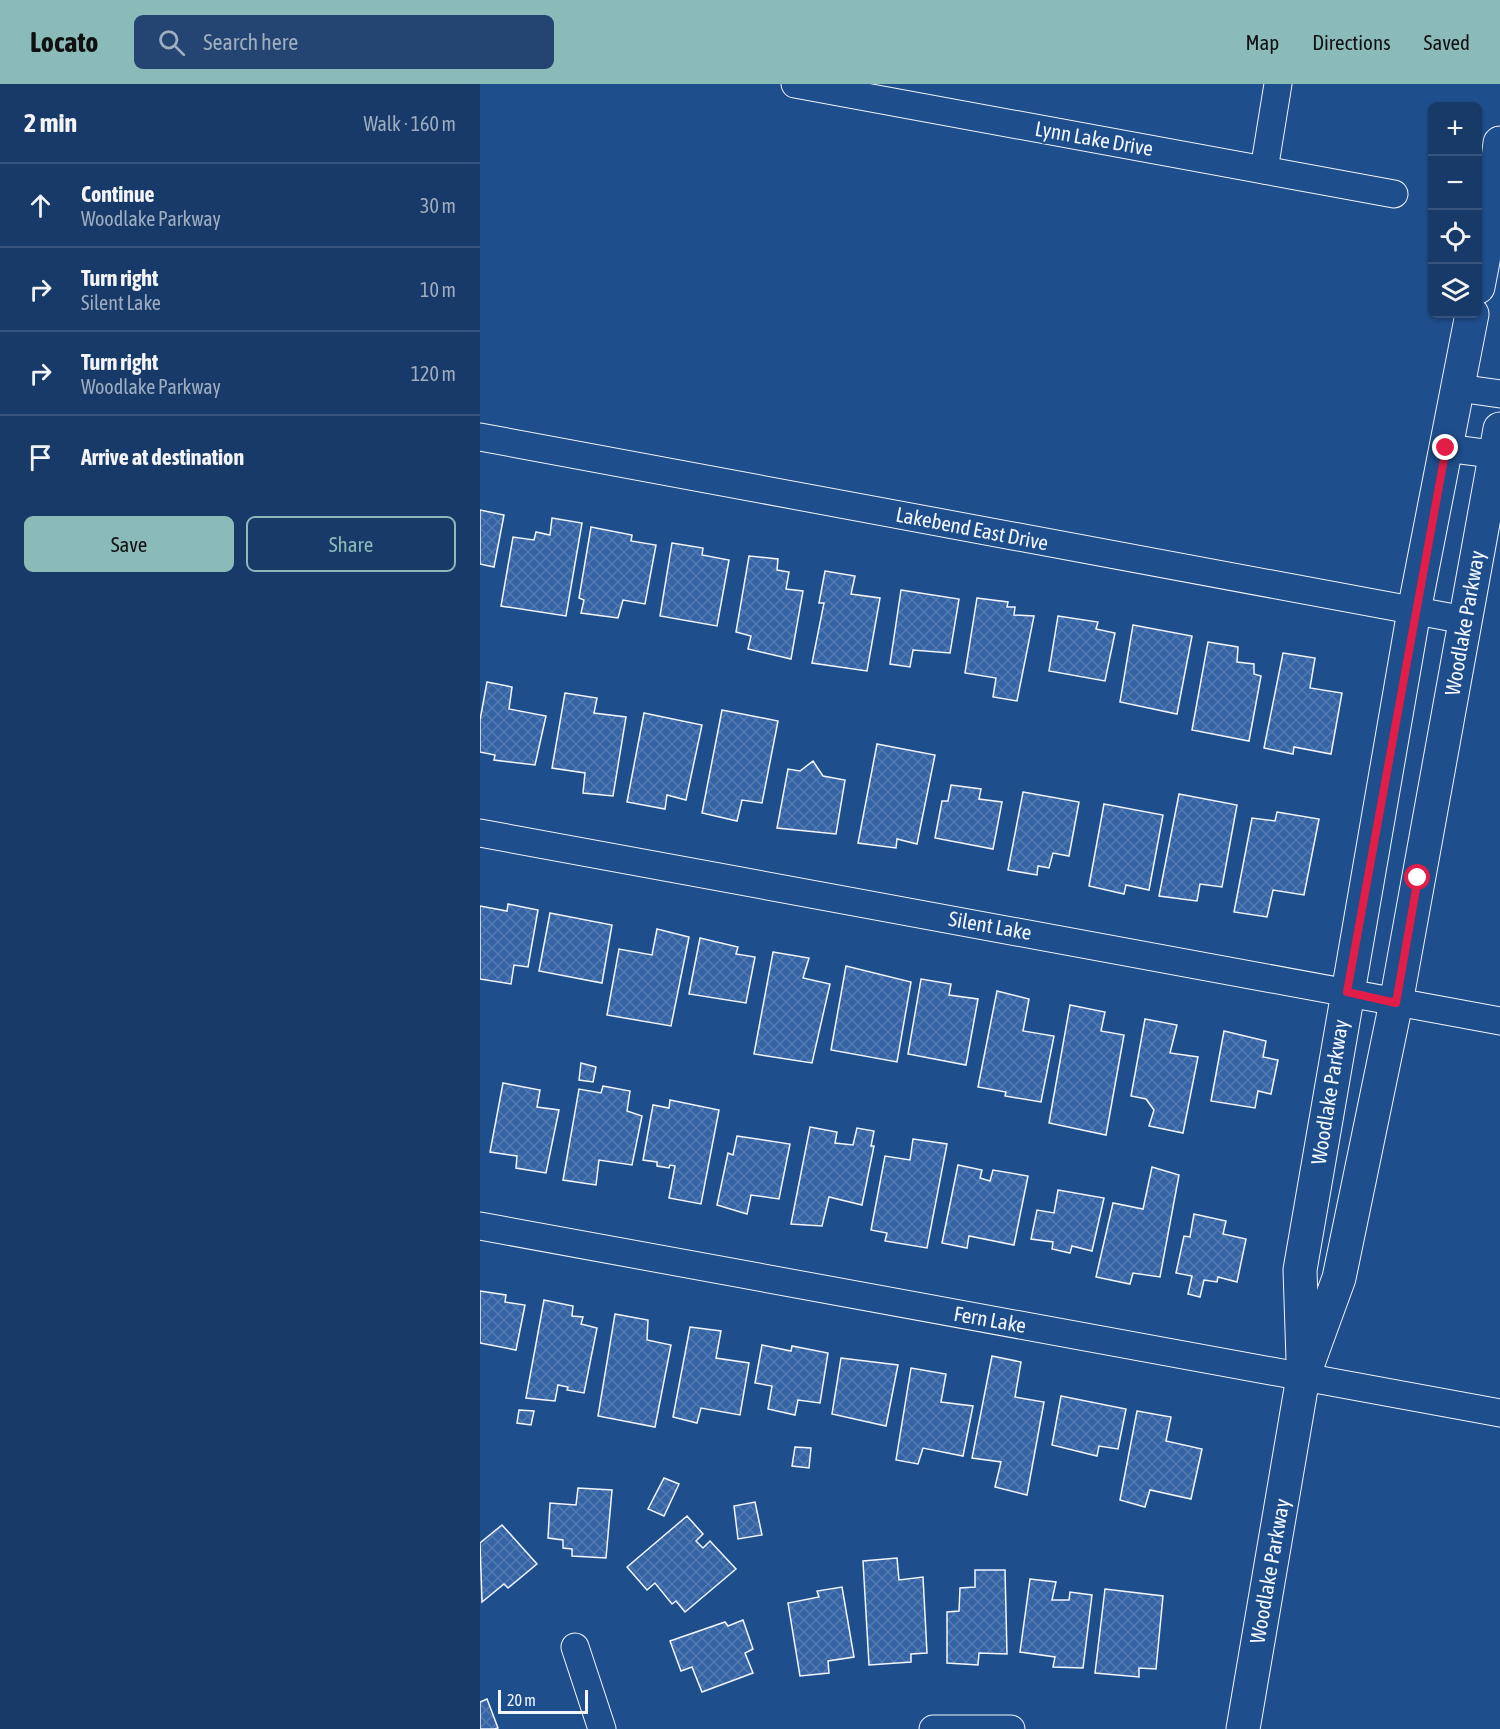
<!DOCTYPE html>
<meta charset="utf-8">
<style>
:root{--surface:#173a69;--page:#244571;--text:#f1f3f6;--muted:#9eadc0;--line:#36547d;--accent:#8bbbb9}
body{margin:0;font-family:"Asap Condensed",sans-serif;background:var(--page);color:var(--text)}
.controls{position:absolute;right:18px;top:18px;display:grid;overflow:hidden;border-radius:9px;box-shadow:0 2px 4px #0004}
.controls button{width:54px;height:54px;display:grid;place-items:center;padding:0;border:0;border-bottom:2px solid var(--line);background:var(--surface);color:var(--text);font:30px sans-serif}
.scale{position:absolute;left:18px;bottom:15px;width:90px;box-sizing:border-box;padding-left:6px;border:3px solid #f2f6ff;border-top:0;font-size:16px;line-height:21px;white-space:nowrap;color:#f2f6ff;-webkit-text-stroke:4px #1f4e8c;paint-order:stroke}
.stop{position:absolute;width:18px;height:18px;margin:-14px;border:4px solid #e11d48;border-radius:50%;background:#fff}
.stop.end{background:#e11d48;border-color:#fff;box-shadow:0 2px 6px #0008}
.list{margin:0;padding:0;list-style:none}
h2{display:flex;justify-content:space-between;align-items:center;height:78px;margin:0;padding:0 24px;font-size:26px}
h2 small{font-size:20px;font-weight:400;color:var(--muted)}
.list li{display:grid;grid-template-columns:39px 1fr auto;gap:18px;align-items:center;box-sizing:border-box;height:84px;padding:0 24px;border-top:2px solid var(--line)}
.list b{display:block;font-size:22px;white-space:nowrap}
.list p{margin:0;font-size:20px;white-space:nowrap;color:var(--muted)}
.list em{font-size:20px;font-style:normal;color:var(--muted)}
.actions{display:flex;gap:12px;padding:18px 24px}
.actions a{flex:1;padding:14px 0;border:2px solid var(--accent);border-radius:9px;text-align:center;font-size:21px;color:var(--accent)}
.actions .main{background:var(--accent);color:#111}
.icon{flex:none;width:33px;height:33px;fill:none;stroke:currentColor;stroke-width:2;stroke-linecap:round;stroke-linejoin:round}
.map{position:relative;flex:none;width:1020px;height:1645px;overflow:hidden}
header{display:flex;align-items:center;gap:36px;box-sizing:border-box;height:84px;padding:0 30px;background:var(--accent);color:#111}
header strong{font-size:28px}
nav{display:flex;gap:33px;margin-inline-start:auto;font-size:21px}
.search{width:420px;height:54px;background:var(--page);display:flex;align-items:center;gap:15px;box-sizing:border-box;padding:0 21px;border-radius:9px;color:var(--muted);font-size:22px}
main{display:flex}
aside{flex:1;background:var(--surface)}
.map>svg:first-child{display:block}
.building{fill:url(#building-cross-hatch);stroke:#f2f6ff;stroke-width:1.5}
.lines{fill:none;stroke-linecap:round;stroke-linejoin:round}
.street-casing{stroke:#f2f6ff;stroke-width:29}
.secondary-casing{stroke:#f2f6ff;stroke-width:35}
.street{stroke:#1f4e8c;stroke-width:27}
.secondary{stroke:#1f4e8c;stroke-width:33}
.route{stroke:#e11d48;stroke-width:8}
.labels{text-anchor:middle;stroke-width:4.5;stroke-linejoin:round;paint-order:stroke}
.street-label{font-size:21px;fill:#f2f6ff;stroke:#1f4e8c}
</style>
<header>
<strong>Locato</strong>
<div class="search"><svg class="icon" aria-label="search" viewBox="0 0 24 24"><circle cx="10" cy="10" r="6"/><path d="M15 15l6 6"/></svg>Search here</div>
<nav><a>Map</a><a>Directions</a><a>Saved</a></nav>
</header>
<main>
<aside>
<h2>2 min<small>Walk · 160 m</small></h2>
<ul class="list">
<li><svg class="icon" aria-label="ahead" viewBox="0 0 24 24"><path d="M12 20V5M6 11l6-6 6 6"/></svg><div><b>Continue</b><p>Woodlake Parkway</p></div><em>30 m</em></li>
<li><svg class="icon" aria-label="right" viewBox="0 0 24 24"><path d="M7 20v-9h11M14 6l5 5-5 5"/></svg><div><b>Turn right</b><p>Silent Lake</p></div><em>10 m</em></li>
<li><svg class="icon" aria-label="right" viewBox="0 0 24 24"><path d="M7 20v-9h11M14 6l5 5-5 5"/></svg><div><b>Turn right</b><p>Woodlake Parkway</p></div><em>120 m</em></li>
<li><svg class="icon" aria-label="arrive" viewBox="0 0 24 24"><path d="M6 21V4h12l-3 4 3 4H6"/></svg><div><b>Arrive at destination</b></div></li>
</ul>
<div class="actions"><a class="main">Save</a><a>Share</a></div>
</aside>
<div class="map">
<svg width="1020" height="1645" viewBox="0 0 1020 1645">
<defs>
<pattern id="building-cross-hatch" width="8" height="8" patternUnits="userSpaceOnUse" patternTransform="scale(1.5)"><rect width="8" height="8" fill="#3563a3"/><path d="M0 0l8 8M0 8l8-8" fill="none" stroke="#537ab1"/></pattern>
</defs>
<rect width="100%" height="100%" fill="#1f4e8c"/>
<g class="building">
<polygon points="0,426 24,431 14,483 0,480"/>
<polygon points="72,434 102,439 86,532 21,522 33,453 54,456 56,448 70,451"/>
<polygon points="111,443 152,451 151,457 176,461 165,520 143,516 138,534 101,529 104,516 99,514"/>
<polygon points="192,459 223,464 222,471 249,476 237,542 180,532"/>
<polygon points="269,472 298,475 297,486 309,488 306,505 323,507 311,575 268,565 271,552 256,548"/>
<polygon points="345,487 375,492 371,510 400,514 387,587 332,579 344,519 339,519"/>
<polygon points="421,506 479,515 470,569 433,566 430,583 410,580"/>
<polygon points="497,514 528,518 527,523 535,523 534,531 554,532 537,617 513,613 516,594 485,589"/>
<polygon points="578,532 618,538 616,545 635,549 625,597 569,587"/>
<polygon points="653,541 712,552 697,630 640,618"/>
<polygon points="728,558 758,563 757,578 774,580 774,590 781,592 769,657 712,646"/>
<polygon points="803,569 835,574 830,604 862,609 851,670 814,663 813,670 784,664"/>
<polygon points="7,598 32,603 29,625 66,632 55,681 14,676 15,671 0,668 0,636"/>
<polygon points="85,609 117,614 114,629 146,633 133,712 103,709 105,689 72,684"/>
<polygon points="242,626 298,637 282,719 262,716 257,737 222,729"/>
<polygon points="164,629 222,641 206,716 187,711 185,725 147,718"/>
<polygon points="397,660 455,671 437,760 417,755 416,764 378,759"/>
<polygon points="333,677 343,692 365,696 356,750 297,744 308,685 320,687"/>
<polygon points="471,701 501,705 499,715 522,718 513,765 455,754 462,717 468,717"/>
<polygon points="543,708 599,718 589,772 573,769 569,784 558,782 557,791 528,786"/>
<polygon points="699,710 757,721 742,803 720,800 717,817 679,812"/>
<polygon points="624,720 683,731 669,806 646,801 644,810 609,802"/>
<polygon points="797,728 839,735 824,811 793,806 787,833 754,828 772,734 795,737"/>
<polygon points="28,820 58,826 48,883 34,881 31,900 0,895 0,822 27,827"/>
<polygon points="70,829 132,841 122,899 59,887"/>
<polygon points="177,845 209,853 191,942 127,931 139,865 172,871"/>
<polygon points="220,854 258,863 256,870 275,873 266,919 209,910"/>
<polygon points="293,868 329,874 323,894 350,900 332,979 274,970"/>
<polygon points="366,882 431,898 417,978 351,966"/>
<polygon points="441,895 471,900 469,911 498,915 486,981 428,970"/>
<polygon points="517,907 549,915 543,947 574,952 561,1018 525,1012 526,1008 498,1003"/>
<polygon points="590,921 625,928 621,947 644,951 626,1051 569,1039"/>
<polygon points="665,935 697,941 690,969 718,973 703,1049 669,1042 674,1026 666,1015 651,1012"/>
<polygon points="744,947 786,957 783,973 798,976 791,1010 778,1007 775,1024 731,1017"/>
<polygon points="101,979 116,983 113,998 99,996"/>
<polygon points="23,999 60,1006 57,1023 79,1026 66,1089 36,1084 37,1072 10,1068"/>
<polygon points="123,1002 150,1007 147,1027 162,1032 152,1081 119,1076 116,1101 83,1096 99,1005 121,1009"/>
<polygon points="190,1016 239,1026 221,1120 189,1114 195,1082 190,1081 189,1084 177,1082 177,1078 163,1076 173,1021 189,1024"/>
<polygon points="330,1043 357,1048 355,1059 373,1061 377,1044 394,1047 391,1062 394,1062 382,1121 349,1113 342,1142 311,1140"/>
<polygon points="257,1052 310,1060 299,1115 271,1111 267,1130 237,1121 248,1069 253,1071"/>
<polygon points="433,1055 467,1060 447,1164 405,1157 407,1149 391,1146 405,1072 430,1076"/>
<polygon points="478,1081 502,1086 500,1094 510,1097 513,1086 548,1092 534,1161 489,1152 487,1164 462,1159"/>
<polygon points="672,1083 699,1091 680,1193 653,1189 650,1200 616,1193 633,1119 663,1125"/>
<polygon points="578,1106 624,1114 612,1167 592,1162 590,1169 572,1165 573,1158 551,1155 557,1126 574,1129"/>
<polygon points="714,1130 746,1137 743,1150 766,1155 757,1198 738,1193 737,1198 724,1196 720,1213 708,1210 712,1192 696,1189 704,1152 710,1153"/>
<polygon points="0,1207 26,1211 25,1218 45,1221 36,1266 0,1259"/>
<polygon points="64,1216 93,1222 92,1232 103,1233 101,1240 117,1244 104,1309 87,1306 88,1303 78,1301 75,1317 46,1314"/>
<polygon points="135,1230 168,1236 167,1256 191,1261 175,1343 118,1332"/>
<polygon points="210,1243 241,1247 236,1274 269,1279 260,1331 221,1324 217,1339 193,1333"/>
<polygon points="282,1261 311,1267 312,1262 348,1269 340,1319 318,1316 315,1331 288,1325 292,1302 275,1299"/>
<polygon points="512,1272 541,1278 535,1313 564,1318 547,1411 515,1403 521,1378 492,1374"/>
<polygon points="361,1274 418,1281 406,1342 352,1330"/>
<polygon points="431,1284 466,1290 461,1318 493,1322 483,1372 443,1364 438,1380 416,1376"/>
<polygon points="581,1312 646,1325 638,1365 619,1362 617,1372 572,1361"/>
<polygon points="39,1326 54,1327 51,1341 37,1339"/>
<polygon points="657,1327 691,1333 686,1357 722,1365 711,1415 670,1406 665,1423 640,1416"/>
<polygon points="315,1363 331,1364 329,1384 312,1382"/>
<polygon points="184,1394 199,1400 184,1432 168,1425"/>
<polygon points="98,1404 132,1406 126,1474 92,1472 92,1465 83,1464 83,1456 68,1454 70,1419 96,1421"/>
<polygon points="275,1418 282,1451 258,1455 254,1422"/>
<polygon points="207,1432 223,1450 216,1457 223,1464 230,1457 256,1485 205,1528 196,1517 192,1520 175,1499 167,1506 147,1483"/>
<polygon points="22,1441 57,1480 28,1504 24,1500 2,1518 0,1459"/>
<polygon points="417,1474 419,1496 443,1493 447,1569 431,1570 431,1578 389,1581 383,1477"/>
<polygon points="495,1486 525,1486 527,1570 499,1569 498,1581 467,1579 467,1528 479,1527 480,1504 495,1503"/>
<polygon points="550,1495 576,1498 572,1516 589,1516 590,1508 612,1511 603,1584 573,1583 575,1573 540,1568"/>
<polygon points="362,1503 374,1573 348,1577 349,1589 320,1592 308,1519 339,1513 337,1507"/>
<polygon points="625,1505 683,1512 676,1585 659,1584 659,1593 615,1589"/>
<polygon points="263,1536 273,1565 265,1569 273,1589 222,1608 212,1583 201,1587 190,1557 245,1538 248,1542"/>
<polygon points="7,1615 18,1644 14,1645 0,1645 0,1618"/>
</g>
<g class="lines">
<defs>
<g id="street">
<polyline points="315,0 914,110"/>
<polyline points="784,86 798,0"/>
<polyline points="978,304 1020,310"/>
<polyline points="0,353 985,536"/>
<polyline points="966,364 1020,371"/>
<polyline points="0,749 1020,937"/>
<polyline points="0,1142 1020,1329"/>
<polyline points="95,1563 122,1645"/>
<polyline points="453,1645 531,1645"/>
</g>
<g id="secondary">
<polyline points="998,203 1009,146 1020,59"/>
<polyline points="823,1276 820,1186 934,527 992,230"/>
<polyline points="763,1645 823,1293 859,1194 916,919 1020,345"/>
</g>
</defs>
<use href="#street" class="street-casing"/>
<use href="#secondary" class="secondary-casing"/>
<use href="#street" class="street"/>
<use href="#secondary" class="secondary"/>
</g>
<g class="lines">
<polyline class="route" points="938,794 916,919 867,908 966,364"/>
</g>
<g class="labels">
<g class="street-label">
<text transform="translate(614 55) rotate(10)" y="7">Lynn Lake Drive</text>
<text transform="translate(492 445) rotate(11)" y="7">Lakebend East Drive</text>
<text transform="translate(985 539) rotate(-80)" y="7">Woodlake Parkway</text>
<text transform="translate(510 842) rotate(10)" y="7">Silent Lake</text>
<text transform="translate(850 1008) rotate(-81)" y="7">Woodlake Parkway</text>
<text transform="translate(510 1236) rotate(10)" y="7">Fern Lake</text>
<text transform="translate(790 1487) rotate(-80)" y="7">Woodlake Parkway</text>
</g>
</g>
</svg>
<div class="controls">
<button>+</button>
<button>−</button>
<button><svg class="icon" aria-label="locate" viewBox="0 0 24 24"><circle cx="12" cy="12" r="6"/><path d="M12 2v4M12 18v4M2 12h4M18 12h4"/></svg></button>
<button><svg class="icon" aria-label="layers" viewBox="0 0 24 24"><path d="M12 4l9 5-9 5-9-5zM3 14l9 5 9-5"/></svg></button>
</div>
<div class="scale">20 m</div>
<div class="stop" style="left:938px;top:794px"></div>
<div class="stop end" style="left:966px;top:364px"></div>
</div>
</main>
